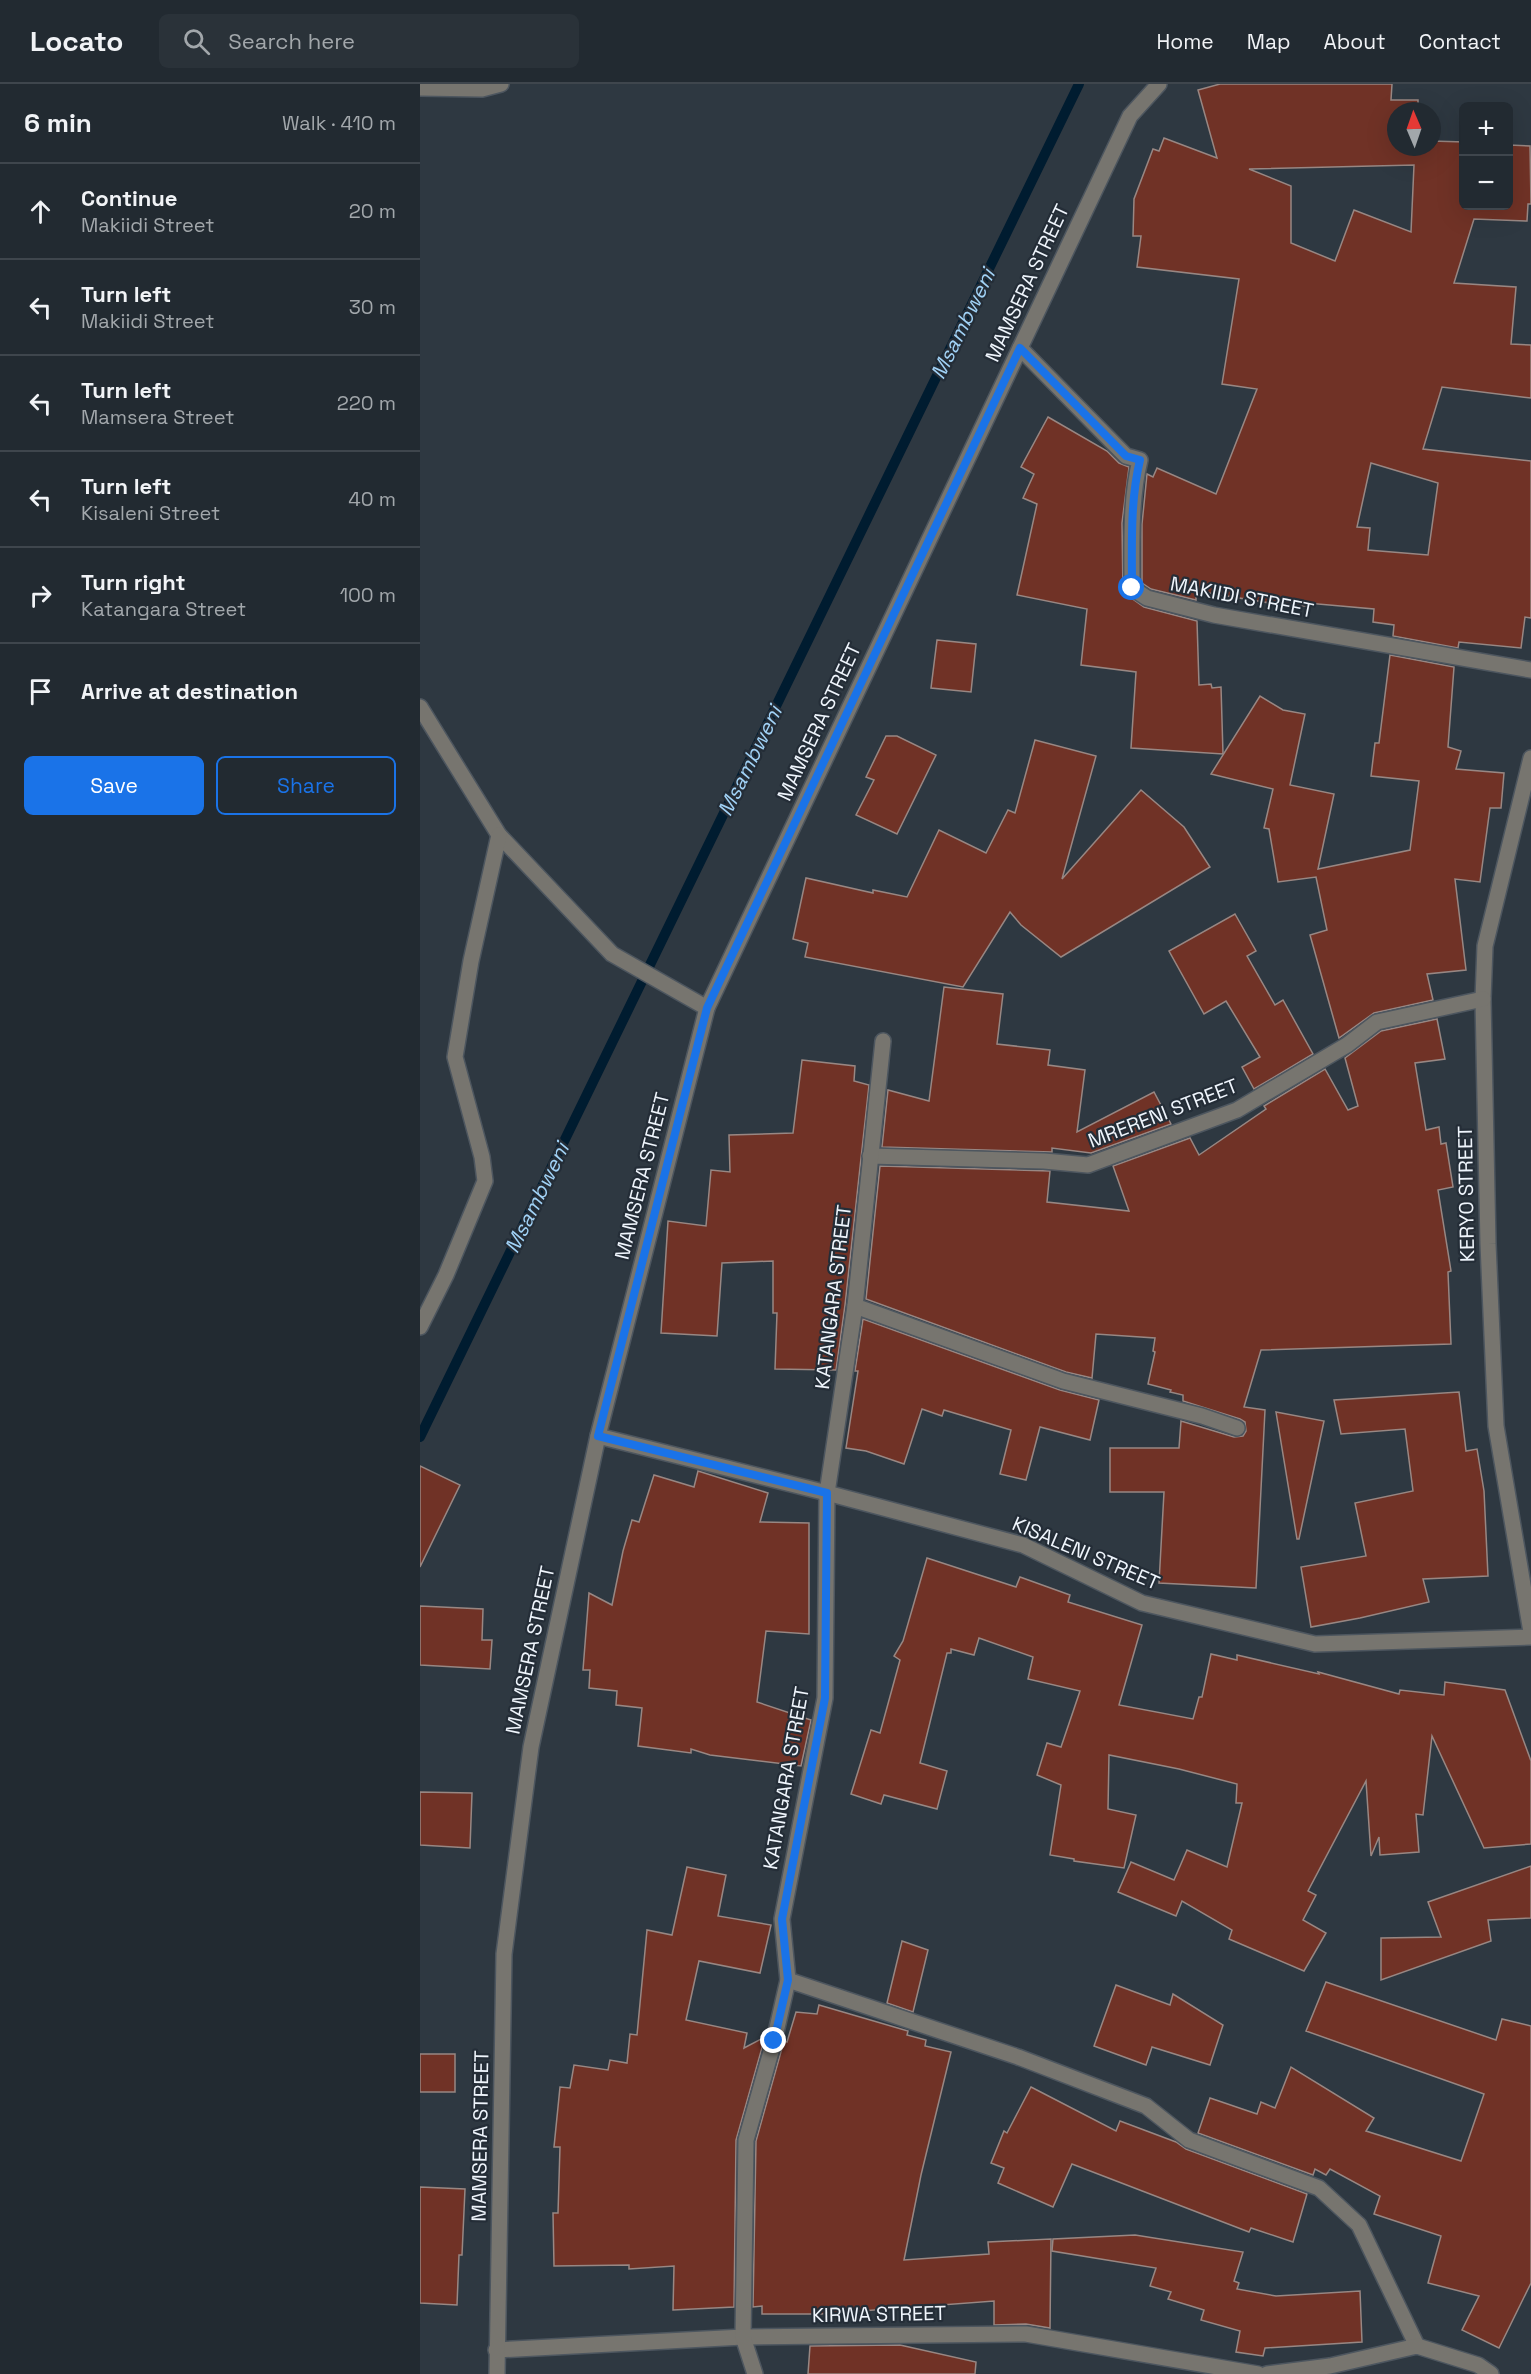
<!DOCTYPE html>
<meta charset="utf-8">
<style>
:root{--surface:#222a31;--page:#2a3239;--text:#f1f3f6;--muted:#a2a7ab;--line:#3f464d;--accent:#1a73e8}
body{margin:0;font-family:"Space Grotesk",sans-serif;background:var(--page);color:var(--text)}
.controls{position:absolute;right:18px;top:18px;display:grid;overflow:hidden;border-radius:9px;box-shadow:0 6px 24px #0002}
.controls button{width:54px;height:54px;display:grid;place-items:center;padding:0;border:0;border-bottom:2px solid var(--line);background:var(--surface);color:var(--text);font:30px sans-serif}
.compass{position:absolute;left:967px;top:18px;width:54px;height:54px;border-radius:50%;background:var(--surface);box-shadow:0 6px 24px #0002;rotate:358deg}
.stop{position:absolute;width:18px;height:18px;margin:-14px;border:4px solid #1a73e8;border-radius:50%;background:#fff}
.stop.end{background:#1a73e8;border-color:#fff;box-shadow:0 2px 6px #0008}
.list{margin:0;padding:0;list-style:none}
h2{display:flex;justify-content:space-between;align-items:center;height:78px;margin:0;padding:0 24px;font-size:26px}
h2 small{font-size:20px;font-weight:400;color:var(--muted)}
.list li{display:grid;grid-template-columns:39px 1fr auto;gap:18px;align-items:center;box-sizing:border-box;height:96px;padding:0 24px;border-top:2px solid var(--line)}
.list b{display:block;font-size:22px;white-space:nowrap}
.list p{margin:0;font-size:20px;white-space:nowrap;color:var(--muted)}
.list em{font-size:20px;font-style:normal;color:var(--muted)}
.actions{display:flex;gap:12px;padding:18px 24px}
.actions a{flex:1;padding:14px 0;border:2px solid var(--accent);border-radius:9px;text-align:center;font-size:21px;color:var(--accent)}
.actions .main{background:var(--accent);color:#fff}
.icon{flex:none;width:33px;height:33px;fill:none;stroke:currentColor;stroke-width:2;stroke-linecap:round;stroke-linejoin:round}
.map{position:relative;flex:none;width:1111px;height:2290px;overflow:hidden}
header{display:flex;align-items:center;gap:36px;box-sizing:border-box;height:84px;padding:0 30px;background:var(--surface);border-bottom:2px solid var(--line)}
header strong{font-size:28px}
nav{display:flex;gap:33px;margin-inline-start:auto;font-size:21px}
.search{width:420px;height:54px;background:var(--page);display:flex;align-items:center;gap:15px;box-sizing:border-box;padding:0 21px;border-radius:9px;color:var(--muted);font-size:22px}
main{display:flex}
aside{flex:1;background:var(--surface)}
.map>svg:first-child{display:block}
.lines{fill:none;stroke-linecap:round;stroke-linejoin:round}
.stream{stroke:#001c30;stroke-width:10}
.building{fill:#703226;stroke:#988783;stroke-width:1.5;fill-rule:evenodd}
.service-casing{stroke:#4d565f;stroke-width:18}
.minor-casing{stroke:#4d565f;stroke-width:18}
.service{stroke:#77756f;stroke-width:15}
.minor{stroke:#77756f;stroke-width:15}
.route{stroke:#1a73e8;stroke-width:8}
.labels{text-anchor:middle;stroke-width:4.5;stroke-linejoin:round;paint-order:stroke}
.street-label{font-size:20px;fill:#eff5fc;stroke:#242d37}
.water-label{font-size:21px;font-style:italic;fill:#a1d2f6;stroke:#242d37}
</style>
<header>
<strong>Locato</strong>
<div class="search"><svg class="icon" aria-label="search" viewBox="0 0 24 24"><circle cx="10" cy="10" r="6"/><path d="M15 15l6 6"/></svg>Search here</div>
<nav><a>Home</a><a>Map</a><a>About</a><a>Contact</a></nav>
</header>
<main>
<aside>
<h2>6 min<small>Walk · 410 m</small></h2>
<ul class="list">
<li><svg class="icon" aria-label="ahead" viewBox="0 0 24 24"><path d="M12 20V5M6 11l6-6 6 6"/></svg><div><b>Continue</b><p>Makiidi Street</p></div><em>20 m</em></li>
<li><svg class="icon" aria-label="left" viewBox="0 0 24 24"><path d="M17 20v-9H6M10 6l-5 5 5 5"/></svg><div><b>Turn left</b><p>Makiidi Street</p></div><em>30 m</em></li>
<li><svg class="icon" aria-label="left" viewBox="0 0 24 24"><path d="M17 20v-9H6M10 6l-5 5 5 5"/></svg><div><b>Turn left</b><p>Mamsera Street</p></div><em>220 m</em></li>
<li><svg class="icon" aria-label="left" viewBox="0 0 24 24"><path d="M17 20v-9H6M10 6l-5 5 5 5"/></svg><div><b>Turn left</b><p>Kisaleni Street</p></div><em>40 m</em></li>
<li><svg class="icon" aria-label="right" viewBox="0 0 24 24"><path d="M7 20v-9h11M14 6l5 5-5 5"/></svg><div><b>Turn right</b><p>Katangara Street</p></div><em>100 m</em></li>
<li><svg class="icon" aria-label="arrive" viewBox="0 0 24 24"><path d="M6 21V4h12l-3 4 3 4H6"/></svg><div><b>Arrive at destination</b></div></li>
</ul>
<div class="actions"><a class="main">Save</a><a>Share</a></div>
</aside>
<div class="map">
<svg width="1111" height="2290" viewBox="0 0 1111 2290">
<rect width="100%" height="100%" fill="#2e3841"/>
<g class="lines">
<polyline class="stream" points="0,1353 659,0"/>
</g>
<g class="building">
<path d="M800,0H972L971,16H998V27H976V63H1012V57L1044,58V122H1089V61L1110,62L1111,120H1108L1107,137L1054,135L1034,199L1096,203L1091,260L1111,261V314L1022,303L1003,365L1111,377V534L1105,533L1101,564L1039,558L1038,564L973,552L974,541L953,538L954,525L887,519L886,522L862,521L776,507V516L731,505L722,499V440L727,390L733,393L737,384L796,410L837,305L802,300L819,195L717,183L721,152H713L714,115L733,65L739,67L744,54L797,74L778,6ZM994,81L991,148L934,126L915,177L871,159V102L829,85ZM951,379L1018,399L1008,471L948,466L950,444L937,443Z"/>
<polygon points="628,333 687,367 699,379 709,383 702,439 703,508 724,523 777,537 779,601 791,600 792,604 801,603 803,670 711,664 716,588 661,581 667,525 597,511 617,420 603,414 614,390 601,383"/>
<polygon points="517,556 556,560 551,608 511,604"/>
<polygon points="970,571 1034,583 1028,663 1041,667 1036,685 1084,689 1081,724 1070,724 1060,798 1035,795 1046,886 1007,890 1013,916 954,929 919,954 890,851 907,846 896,793 858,798 849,745 844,744 853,705 791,690 840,612 863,626 885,630 870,701 914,710 898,785 990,766 999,697 951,692 955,659 959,659"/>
<polygon points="466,652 477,652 516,671 477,750 436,731 454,696 446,693"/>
<polygon points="615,656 676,672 642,795 721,706 764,743 790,783 641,873 601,841 590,828 543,903 385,873 388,859 373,855 386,794 453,809 453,806 487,813 519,746 566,769 588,726 595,729"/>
<polygon points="815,830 836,867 827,872 855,921 863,916 893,970 834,1005 822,983 840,973 806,917 784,930 749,867"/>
<polygon points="524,903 583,910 577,960 630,966 628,981 665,986 657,1048 734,1008 751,1040 671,1069 632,1064 632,1068 462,1063 468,1006 509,1017"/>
<polygon points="1017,935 1025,975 995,979 1006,1046 1019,1043 1021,1060 1026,1059 1033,1103 1018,1106 1031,1187 1028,1188 1031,1260 841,1266 824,1323 845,1326 836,1504 739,1499 744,1408 690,1408 690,1364 759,1364 761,1337 814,1353 823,1352 826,1347 825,1338 820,1335 763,1317 763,1311 750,1308 751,1306 728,1300 735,1268 733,1267 735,1254 676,1250 672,1294 646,1288 446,1215 460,1082 630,1087 627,1118 709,1127 693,1082 770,1054 779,1071 846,1025 844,1022 905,985 928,1026 938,1022 925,974 961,947"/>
<polygon points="382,976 435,982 434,997 449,1001 425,1221 416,1286 355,1285 357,1229 353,1229 353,1177 302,1179 297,1252 241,1249 248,1137 286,1142 291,1086 310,1088 309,1051 373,1049"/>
<polygon points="443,1235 640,1306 679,1316 670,1356 620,1343 606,1396 580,1390 591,1346 524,1326 522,1332 502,1325 484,1380 446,1367 426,1364 438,1287 435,1287"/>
<polygon points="1039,1308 1046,1367 1057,1365 1064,1407 1068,1492 1003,1495 1009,1518 940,1534 891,1543 881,1483 946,1472 935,1419 993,1407 985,1345 921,1350 914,1316"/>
<polygon points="856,1328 904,1337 879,1455 877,1455"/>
<polygon points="0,1382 40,1401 0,1483"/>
<polygon points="278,1387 348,1409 340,1438 389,1439 389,1550 346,1547 337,1618 391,1636 381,1682 290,1671 271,1665 271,1669 218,1662 222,1624 196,1621 197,1607 169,1604 170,1586 163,1586 169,1509 192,1521 203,1467 212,1436 219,1438 234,1391 274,1403"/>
<polygon points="507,1474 596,1503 600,1493 650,1511 648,1518 722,1541 699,1621 773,1635 779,1613 782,1613 791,1570 817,1576 817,1571 899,1590 898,1588 979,1610 980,1606 1024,1611 1025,1598 1085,1606 1111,1677 1111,1760 1064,1764 1012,1652 1003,1731 996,1730 999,1768 960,1771 959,1753 951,1772 946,1697 888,1807 896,1811 883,1836 906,1849 884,1887 809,1855 812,1846 762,1817 756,1832 698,1808 711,1778 754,1796 767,1766 807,1783 822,1719 816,1719 817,1700 759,1685 689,1671 688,1725 716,1731 704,1784 654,1777 654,1775 630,1771 641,1701 617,1691 627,1659 641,1663 660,1607 608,1595 613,1573 559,1554 554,1571 531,1565 531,1569 527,1569 500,1679 527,1687 517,1725 464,1711 461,1720 431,1710 451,1646 460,1649 480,1576 474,1572 483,1557"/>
<polygon points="0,1522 63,1525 62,1556 72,1556 70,1585 0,1581"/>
<polygon points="0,1708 52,1709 50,1764 0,1761"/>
<polygon points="1111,1782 1111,1834 1068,1836 1071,1857 961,1896 961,1854 1021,1853 1008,1818"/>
<polygon points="267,1783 306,1791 298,1832 351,1841 340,1889 279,1877 266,1936 327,1949 324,1964 345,1953 316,2056 314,2223 253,2226 254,2182 209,2185 209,2181 134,2182 133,2129 138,2129 140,2063 134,2063 140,2003 150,2004 154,1981 188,1986 190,1976 207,1979 210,1950 217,1951 227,1846 252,1851"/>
<polygon points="482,1857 508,1866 493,1928 467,1919"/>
<polygon points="906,1898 1076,1956 1082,1935 1111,1942 1111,2199 1079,2264 1042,2246 1059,2212 1008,2199 1021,2152 954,2130 960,2112 910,2085 906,2091 895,2085 893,2091 778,2049 790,2014 837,2030 841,2018 855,2024 871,1983 954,2034 946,2047 1041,2077 1064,2010 886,1947"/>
<polygon points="696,1901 750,1921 753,1910 803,1941 790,1981 732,1963 726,1981 674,1962"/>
<polygon points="399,1921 488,1947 487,1951 506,1956 505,1962 531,1968 501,2091 484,2176 569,2170 568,2158 631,2155 630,2244 606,2240 574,2241 574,2217 401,2230 342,2230 342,2222 333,2223 336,2057 364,1957 367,1958 376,1928 397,1930"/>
<rect x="0" y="1970" width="35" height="38"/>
<polygon points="611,2003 696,2047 700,2037 756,2058 766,2065 887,2110 873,2158 831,2144 829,2148 652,2080 633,2123 578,2099 584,2084 571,2079 584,2047 587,2049"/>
<polygon points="0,2103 45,2105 42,2171 39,2171 37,2221 0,2219"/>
<polygon points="715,2151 823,2168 814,2197 819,2199 817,2205 856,2212 940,2207 942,2258 845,2264 843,2272 816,2268 820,2247 781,2236 784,2226 748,2215 751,2208 730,2202 736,2184 632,2167 633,2155"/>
<polygon points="480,2261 556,2278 555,2290 388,2290 390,2262"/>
</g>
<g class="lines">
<defs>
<g id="service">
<polyline points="0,4 62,5 81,0"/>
<polyline points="0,623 79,751 192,870 287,924"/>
<polyline points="0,1243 26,1191 65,1097 62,1073 35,973 51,877 79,751"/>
</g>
<g id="minor">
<path d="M600,264L706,372L720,376C710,417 712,462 712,504L727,514L794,531L1111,586"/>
<polyline points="1111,674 1065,862 1063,915 1068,1160 1076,1342 1111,1548"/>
<polyline points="450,1072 624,1077 668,1081 817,1026 927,961 957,938 1063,915"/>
<polyline points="435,1222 643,1297 782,1332 817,1344"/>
<polyline points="178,1352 407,1409 603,1461 722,1519 895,1560 1111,1553"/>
<polyline points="368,1896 598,1973 726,2022 769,2056 899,2104 939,2141 997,2262"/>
<polyline points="76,2266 323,2253 606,2250 838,2290"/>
<polyline points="77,2290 84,1870 111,1663 178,1352 287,924 710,32 739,0"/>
<polyline points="335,2290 323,2253 326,2056 354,1957 368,1896 362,1835 405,1614 407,1409 435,1222 463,957"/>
<polyline points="847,2290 910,2282 997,2262 1058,2281 1071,2290"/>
</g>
</defs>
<use href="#service" class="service-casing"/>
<use href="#minor" class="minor-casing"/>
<use href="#service" class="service"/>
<use href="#minor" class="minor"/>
</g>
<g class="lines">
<path class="route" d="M354,1957L368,1896L362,1835L405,1614L407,1409L178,1352L287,924L600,264L706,372L720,376C710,417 712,462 712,504"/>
</g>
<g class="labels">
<g class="street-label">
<text transform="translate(607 199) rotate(-65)" y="7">MAMSERA STREET</text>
<text transform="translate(822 513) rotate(11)" y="7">MAKIIDI STREET</text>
<text transform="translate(399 638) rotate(-65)" y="7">MAMSERA STREET</text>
<text transform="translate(743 1029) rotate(-21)" y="7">MRERENI STREET</text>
<text transform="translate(222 1092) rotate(-76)" y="7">MAMSERA STREET</text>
<text transform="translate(1046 1110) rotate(-91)" y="7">KERYO STREET</text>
<text transform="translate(413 1213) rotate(-83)" y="7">KATANGARA STREET</text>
<text transform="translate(666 1469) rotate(23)" y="7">KISALENI STREET</text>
<text transform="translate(110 1566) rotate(-78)" y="7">MAMSERA STREET</text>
<text transform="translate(366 1694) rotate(-80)" y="7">KATANGARA STREET</text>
<text transform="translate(60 2052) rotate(-89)" y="7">MAMSERA STREET</text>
<text transform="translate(459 2230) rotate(-1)" y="7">KIRWA STREET</text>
</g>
<g class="water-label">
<text transform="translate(543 240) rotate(-64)" y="7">Msambweni</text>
<text transform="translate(330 677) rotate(-64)" y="7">Msambweni</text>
<text transform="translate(117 1114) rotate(-64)" y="7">Msambweni</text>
</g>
</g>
</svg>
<div class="controls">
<button>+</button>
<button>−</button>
</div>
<svg class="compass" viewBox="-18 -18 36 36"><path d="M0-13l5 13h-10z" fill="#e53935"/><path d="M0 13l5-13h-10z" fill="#a2a7ab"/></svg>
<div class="stop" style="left:712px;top:504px"></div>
<div class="stop end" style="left:354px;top:1957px"></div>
</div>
</main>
